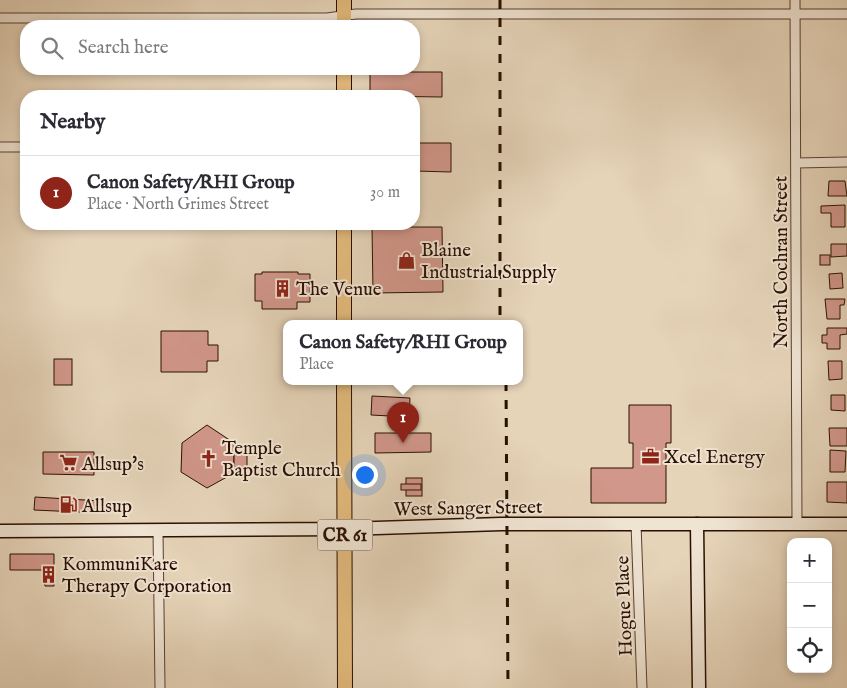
<!DOCTYPE html>
<meta charset="utf-8">
<style>
:root{--surface:#fff;--page:#f2f2f3;--text:#2b2b33;--muted:#7c7c81;--line:#e1e1e2;--accent:#8f2418}
body{margin:0;font-family:"IM FELL English",serif;background:var(--page);color:var(--text)}
.controls{position:absolute;right:15px;bottom:15px;display:grid;overflow:hidden;border-radius:10px;box-shadow:0 2px 8px #0003}
.controls button{width:45px;height:45px;display:grid;place-items:center;padding:0;border:0;border-bottom:1px solid var(--line);background:var(--surface);color:var(--text);font:25px sans-serif}
.you{position:absolute;left:364px;top:474px;width:18px;height:18px;margin:-12px;border:4px solid #fff;border-radius:50%;background:#1a73e8;box-shadow:0 0 0 8px #1a73e833}
.badge{display:grid;place-items:center;width:32px;height:32px;border-radius:50%;background:var(--accent);color:#fff;font-size:16px;font-weight:700}
.pin{position:absolute;translate:-50% -41px;filter:drop-shadow(0 1px 2px #0008)}
.pin::after{content:'';position:absolute;top:26px;width:18px;height:15px;background:inherit;clip-path:polygon(0 0,100% 0,50% 100%)}
.popup{position:absolute;left:283px;top:320px;width:240px;height:65px;box-sizing:border-box;display:grid;place-content:center;border-radius:10px;background:var(--surface);filter:drop-shadow(0 1px 4px #0005);font-size:16px;white-space:nowrap;color:var(--muted)}
.popup b{font-size:19px;color:var(--text)}
.popup::after{content:'';position:absolute;left:50%;top:100%;margin-left:-10px;border:10px solid transparent;border-top-color:var(--surface)}
.list{margin:0;padding:0;list-style:none}
h2{display:flex;justify-content:space-between;align-items:center;height:65px;margin:0;padding:0 20px;font-size:21px}
h2 small{font-size:16px;font-weight:400;color:var(--muted)}
.list li{display:grid;grid-template-columns:32px 1fr auto;gap:15px;align-items:center;box-sizing:border-box;height:75px;padding:0 20px;border-top:1px solid var(--line)}
.list b{display:block;font-size:19px;white-space:nowrap}
.list p{margin:0;font-size:16px;white-space:nowrap;color:var(--muted)}
.list em{font-size:16px;font-style:normal;color:var(--muted)}
.icon{flex:none;width:28px;height:28px;fill:none;stroke:currentColor;stroke-width:2;stroke-linecap:round;stroke-linejoin:round}
.map{position:relative;flex:none;width:847px;height:688px;overflow:hidden}
.search{position:absolute;background:var(--surface);box-shadow:0 2px 8px #0003;left:20px;top:20px;width:400px;height:55px;display:flex;align-items:center;gap:12px;box-sizing:border-box;padding:0 18px;border-radius:20px;color:var(--muted);font-size:19px}
.panel{position:absolute;background:var(--surface);box-shadow:0 2px 8px #0003;left:20px;top:90px;width:400px;height:140px;border-radius:20px}
.map>svg:first-child{display:block}
.building{fill:#d1978a;stroke:#2a0f01}
.lines{fill:none;stroke-linecap:round;stroke-linejoin:round}
.street-casing{stroke:#59402f;stroke-width:11}
.secondary-casing{stroke:#2a0f01;stroke-width:15}
.primary-casing{stroke:#2a0f01;stroke-width:16}
.street{stroke:#efe3d2;stroke-width:9}
.secondary{stroke:#efe3d2;stroke-width:12}
.primary{stroke:#e3ba7c;stroke-width:14}
.rail{stroke:#2a0f01;stroke-width:3;stroke-dasharray:9 9;stroke-linecap:butt}
.labels{text-anchor:middle;stroke-width:4;stroke-linejoin:round;paint-order:stroke}
.shield{fill:#efe3d2;stroke:#654f40;stroke-width:1}
.shield-label{font-size:18px;font-weight:bold;fill:#2a0f01}
.poi-label{font-size:19px;fill:#2a0f01;stroke:#efe3d2;text-anchor:start}
.street-label{font-size:19px;fill:#2a0f01;stroke:#efe3d2}
</style>
<div class="map">
<svg width="847" height="688" viewBox="0 0 847 688">
<rect width="100%" height="100%" fill="#e6d4b9"/>
<filter id="stains"><feTurbulence type="fractalNoise" baseFrequency=".004" numOctaves="4"/><feColorMatrix values="0 0 0 0 .2 0 0 0 0 .09 0 0 0 0 .02 0 0 0 .5 -.17"/></filter>
<radialGradient id="worn" r=".72"><stop offset=".6" stop-color="#630" stop-opacity="0"/><stop offset="1" stop-color="#630" stop-opacity=".3"/></radialGradient>
<g class="building">
<polygon points="370,72 442,72 442,97 370,96"/>
<polygon points="416,143 451,143 451,172 415,171"/>
<polygon points="829,181 845,181 847,196 828,196"/>
<polygon points="845,205 845,227 831,227 831,213 821,213 821,206"/>
<polygon points="372,227 442,227 443,292 373,293"/>
<polygon points="831,244 847,244 847,256 831,257"/>
<rect x="820" y="255" width="10" height="10"/>
<polygon points="262,272 298,272 298,274 310,274 310,302 297,302 297,309 262,309 262,301 255,301 255,274 262,274"/>
<polygon points="842,273 843,288 830,289 829,274"/>
<polygon points="825,299 845,299 844,305 840,305 840,319 827,319"/>
<polygon points="827,328 847,328 847,334 840,335 840,349 827,349 827,343 822,343 822,335 827,335"/>
<polygon points="161,331 208,331 208,345 218,345 218,361 207,361 207,372 161,372"/>
<rect x="54" y="359" width="18" height="26"/>
<polygon points="828,361 842,361 842,379 829,380"/>
<polygon points="831,395 845,395 845,411 831,410"/>
<polygon points="372,396 410,398 409,417 371,415"/>
<polygon points="629,405 671,405 671,443 666,443 666,503 591,503 591,468 633,468 633,443 629,443"/>
<polygon points="207,425 234,443 234,473 207,488 181,472 182,443"/>
<polygon points="829,428 847,428 847,446 830,446"/>
<polygon points="375,433 431,433 431,452 375,453"/>
<rect x="234" y="448" width="13" height="19"/>
<polygon points="830,450 846,451 845,472 830,472"/>
<polygon points="43,452 94,452 94,475 43,474"/>
<rect x="406" y="478" width="16" height="18"/>
<polygon points="827,482 847,482 847,503 827,502"/>
<rect x="401" y="484" width="20" height="6"/>
<polygon points="35,497 101,501 101,513 34,510"/>
<polygon points="10,554 54,554 54,586 45,586 42,570 10,570"/>
</g>
<g class="lines">
<defs>
<g id="street">
<polyline points="795,0 797,524"/>
<polyline points="0,18 327,18 356,14 847,14"/>
<polyline points="0,147 26,147"/>
<polyline points="796,163 847,162"/>
<polyline points="636,524 642,688"/>
<polyline points="158,530 160,688"/>
</g>
<g id="secondary">
<polyline points="697,524 699,688"/>
<polyline points="0,531 345,529 501,524 847,524"/>
</g>
<g id="primary">
<polyline points="344,26 344,0"/>
<polyline points="344,69 344,96"/>
<polyline points="344,224 344,324"/>
<polyline points="344,382 345,688"/>
</g>
</defs>
<use href="#street" class="street-casing"/>
<use href="#secondary" class="secondary-casing"/>
<use href="#primary" class="primary-casing"/>
<use href="#street" class="street"/>
<use href="#secondary" class="secondary"/>
<use href="#primary" class="primary"/>
<g class="rail">
<polyline points="500,0 500,324"/>
<polyline points="506,382 508,688"/>
</g>
</g>
<defs>
<symbol id="shop-bare" viewBox="-9 -9 18 18"><path d="M-5-2.5h2.3a2.7 3.5 0 0 1 5.4 0H5L5.5 6h-11ZM-1.5-2.5h3a1.5 2.3 0 0 0-3 0Z" fill="#8f2418" stroke="#efe3d2" stroke-width="2.5" paint-order="stroke"/></symbol>
<symbol id="building-bare" viewBox="-9 -9 18 18"><path d="M-4-6H4V6H1V3H-1V6H-4ZM-2.5-4.3h1.7v1.8h-1.7ZM.8-4.3h1.7v1.8H.8ZM-2.5-1h1.7V.8h-1.7ZM.8-1h1.7V.8H.8Z" fill="#8f2418" stroke="#efe3d2" stroke-width="2.5" paint-order="stroke"/></symbol>
<symbol id="office-bare" viewBox="-9 -9 18 18"><path d="M-6-3h4V-5.5h4V-3h4V5H-6ZM-1-4.5V-3h2v-1.5ZM-6 0V1H6V0Z" fill="#8f2418" stroke="#efe3d2" stroke-width="2.5" paint-order="stroke"/></symbol>
<symbol id="church-bare" viewBox="-9 -9 18 18"><path d="M-1.2-6h2.4v3.5h3.3v2.4h-3.3V6h-2.4V-.1h-3.3v-2.4h3.3Z" fill="#8f2418" stroke="#efe3d2" stroke-width="2.5" paint-order="stroke"/></symbol>
<symbol id="supermarket-bare" viewBox="-9 -9 18 18"><path d="M-6-5.5h2.5l.6 2H6L4.5 2H-2.5L-4.4-4H-6ZM-1.5 3.2a1.3 1.3 0 1 0 .1 0ZM3 3.2a1.3 1.3 0 1 0 .1 0Z" fill="#8f2418" stroke="#efe3d2" stroke-width="2.5" paint-order="stroke"/></symbol>
<symbol id="fuel-bare" viewBox="-9 -9 18 18"><path d="M-5.5-6h7V0h2V4h1.3V-2.5L3-4.5l.8-.8L6-3V5H2.5V1h-1V6h-7ZM-4.2-4.7v3.2H.2V-4.7Z" fill="#8f2418" stroke="#efe3d2" stroke-width="2.5" paint-order="stroke"/></symbol>
</defs>
<g fill-rule="evenodd">
<use href="#shop-bare" x="394" y="248" width="25" height="25"/>
<use href="#building-bare" x="270" y="276" width="25" height="25"/>
<use href="#office-bare" x="638" y="444" width="25" height="25"/>
<use href="#church-bare" x="196" y="446" width="25" height="25"/>
<use href="#supermarket-bare" x="56" y="450" width="25" height="25"/>
<use href="#fuel-bare" x="56" y="492" width="25" height="25"/>
<use href="#building-bare" x="36" y="562" width="25" height="25"/>
</g>
<g class="labels">
<rect class="shield" x="317.5" y="519.5" width="55" height="31" rx="4"/>
<g class="shield-label">
<text x="345" y="541">CR 61</text>
</g>
<g class="poi-label">
<text x="421" y="256">Blaine<tspan x="421" dy="22">Industrial Supply</tspan></text>
<text x="296" y="295">The Venue</text>
<text x="222" y="454">Temple<tspan x="222" dy="22">Baptist Church</tspan></text>
<text x="664" y="463">Xcel Energy</text>
<text x="82" y="470">Allsup's</text>
<text x="82" y="512">Allsup</text>
<text x="62" y="570">KommuniKare<tspan x="62" dy="22">Therapy Corporation</tspan></text>
</g>
<g class="street-label">
<text transform="translate(780 262) rotate(-90)" y="7">North Cochran Street</text>
<text transform="translate(468 507) rotate(-1)" y="7">West Sanger Street</text>
<text transform="translate(623 606) rotate(-92)" y="7">Hogue Place</text>
</g>
</g>
<rect width="100%" height="100%" filter="url(#stains)"/>
<rect width="100%" height="100%" fill="url(#worn)"/>
</svg>
<div class="controls">
<button>+</button>
<button>−</button>
<button><svg class="icon" aria-label="locate" viewBox="0 0 24 24"><circle cx="12" cy="12" r="6"/><path d="M12 2v4M12 18v4M2 12h4M18 12h4"/></svg></button>
</div>
<div class="you"></div>
<div class="pin badge" style="left:403px;top:443px">1</div>
<div class="popup"><b>Canon Safety/RHI Group</b>Place</div>
<div class="search"><svg class="icon" aria-label="search" viewBox="0 0 24 24"><circle cx="10" cy="10" r="6"/><path d="M15 15l6 6"/></svg>Search here</div>
<section class="panel">
<h2>Nearby<small></small></h2>
<ul class="list">
<li><span class="badge">1</span><div><b>Canon Safety/RHI Group</b><p>Place · North Grimes Street</p></div><em>30 m</em></li>
</ul>
</section>
</div>
